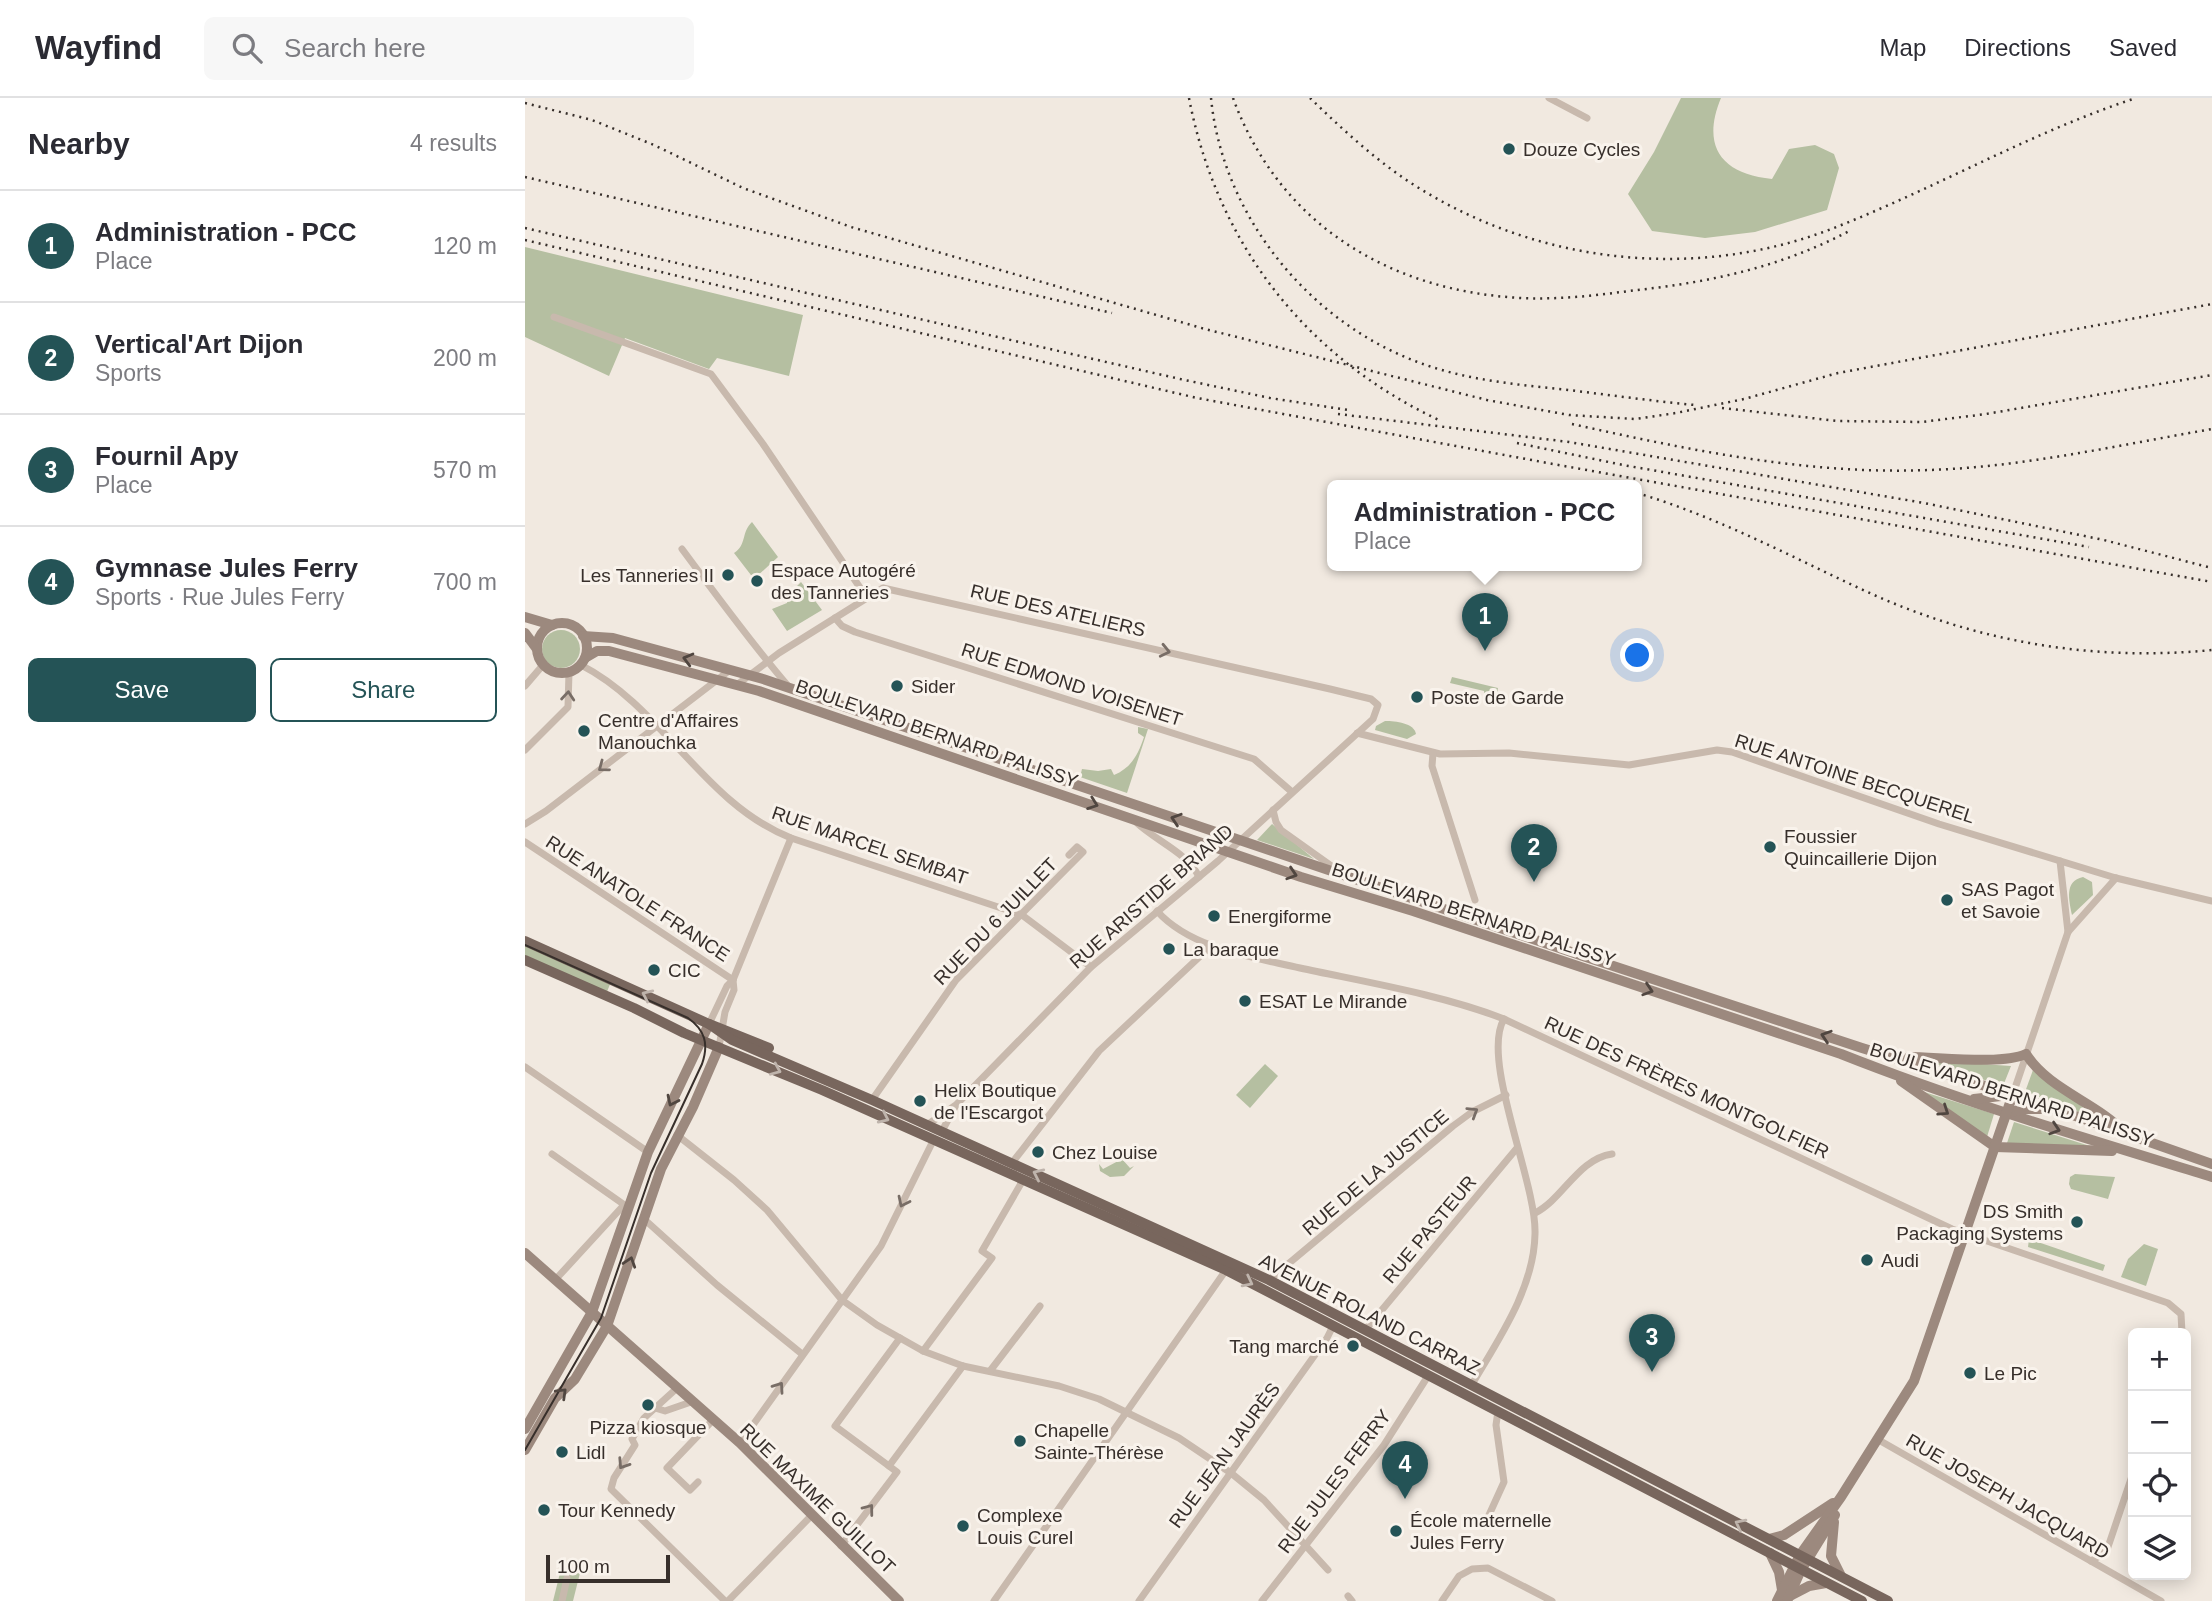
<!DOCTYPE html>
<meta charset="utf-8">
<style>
:root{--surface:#fff;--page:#f7f7f7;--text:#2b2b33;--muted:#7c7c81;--line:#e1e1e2;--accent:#245356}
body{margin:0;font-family:Arial,sans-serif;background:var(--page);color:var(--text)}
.controls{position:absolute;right:21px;bottom:21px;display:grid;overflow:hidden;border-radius:10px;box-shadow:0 4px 18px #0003}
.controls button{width:63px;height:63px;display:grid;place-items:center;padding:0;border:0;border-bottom:2px solid var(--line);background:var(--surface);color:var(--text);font:35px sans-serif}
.scale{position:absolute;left:21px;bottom:18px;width:124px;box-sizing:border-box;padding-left:7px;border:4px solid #372f2b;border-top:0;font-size:19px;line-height:24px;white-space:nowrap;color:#372f2b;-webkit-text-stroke:5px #f9f3ec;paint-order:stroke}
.you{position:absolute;left:1113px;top:558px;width:24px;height:24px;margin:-18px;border:5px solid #fff;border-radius:50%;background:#1a73e8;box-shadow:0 0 0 10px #1a73e833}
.badge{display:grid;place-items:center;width:46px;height:46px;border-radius:50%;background:var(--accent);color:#fff;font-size:23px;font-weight:700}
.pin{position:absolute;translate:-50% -58px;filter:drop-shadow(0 2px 4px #0008)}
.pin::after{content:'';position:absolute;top:37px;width:24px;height:21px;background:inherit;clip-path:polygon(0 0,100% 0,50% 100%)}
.popup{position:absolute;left:802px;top:382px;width:315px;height:91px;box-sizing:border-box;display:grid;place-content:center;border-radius:10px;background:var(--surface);filter:drop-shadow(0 2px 5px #0005);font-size:23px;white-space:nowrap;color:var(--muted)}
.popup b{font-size:26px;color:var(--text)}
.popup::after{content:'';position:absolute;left:50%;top:100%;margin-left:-14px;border:14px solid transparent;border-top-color:var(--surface)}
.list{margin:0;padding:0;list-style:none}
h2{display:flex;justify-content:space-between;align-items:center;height:91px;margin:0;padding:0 28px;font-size:30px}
h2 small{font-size:23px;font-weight:400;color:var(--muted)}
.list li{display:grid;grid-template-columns:46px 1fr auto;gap:21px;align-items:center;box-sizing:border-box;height:112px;padding:0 28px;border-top:2px solid var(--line)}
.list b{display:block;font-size:26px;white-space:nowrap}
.list p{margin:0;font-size:23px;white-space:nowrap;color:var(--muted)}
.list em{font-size:23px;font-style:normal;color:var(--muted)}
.actions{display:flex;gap:14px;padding:21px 28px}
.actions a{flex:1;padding:16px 0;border:2px solid var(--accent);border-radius:10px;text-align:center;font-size:24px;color:var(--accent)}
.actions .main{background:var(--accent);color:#fff}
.icon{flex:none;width:38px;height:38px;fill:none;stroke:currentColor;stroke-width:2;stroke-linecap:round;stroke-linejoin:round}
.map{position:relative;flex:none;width:1687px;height:1503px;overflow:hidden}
header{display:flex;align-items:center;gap:42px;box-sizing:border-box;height:98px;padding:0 35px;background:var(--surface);border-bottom:2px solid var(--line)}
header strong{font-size:33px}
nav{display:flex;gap:38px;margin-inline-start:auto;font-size:24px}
.search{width:490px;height:63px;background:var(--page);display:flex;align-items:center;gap:18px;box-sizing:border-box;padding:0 24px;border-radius:10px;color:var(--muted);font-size:26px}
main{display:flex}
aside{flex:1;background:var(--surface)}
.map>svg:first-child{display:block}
.green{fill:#b5bfa1}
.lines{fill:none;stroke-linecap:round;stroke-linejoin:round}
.street{stroke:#c8b9ad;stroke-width:7}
.secondary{stroke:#9c897e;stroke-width:10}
.primary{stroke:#78665d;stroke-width:10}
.tram{stroke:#372f2b;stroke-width:2}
.rail{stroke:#372f2b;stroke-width:2.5;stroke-dasharray:2 5;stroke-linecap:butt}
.oneway{stroke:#786d66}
.oneway2{stroke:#504640}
.oneway3{stroke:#bfb4ac}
.poi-dot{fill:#245356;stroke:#f9f3ec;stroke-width:2.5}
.labels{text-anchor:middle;stroke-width:6;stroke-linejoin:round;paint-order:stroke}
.poi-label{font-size:19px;fill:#372f2b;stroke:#f9f3ec;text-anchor:start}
.street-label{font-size:19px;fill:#372f2b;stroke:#f9f3ec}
</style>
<header>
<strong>Wayfind</strong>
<div class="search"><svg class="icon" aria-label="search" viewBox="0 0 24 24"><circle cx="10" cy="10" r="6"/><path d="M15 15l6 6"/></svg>Search here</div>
<nav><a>Map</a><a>Directions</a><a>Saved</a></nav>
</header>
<main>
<aside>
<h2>Nearby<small>4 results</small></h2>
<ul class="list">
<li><span class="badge">1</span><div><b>Administration - PCC</b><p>Place</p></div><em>120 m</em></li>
<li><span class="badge">2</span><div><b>Vertical'Art Dijon</b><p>Sports</p></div><em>200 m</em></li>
<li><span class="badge">3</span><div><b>Fournil Apy</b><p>Place</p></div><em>570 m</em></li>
<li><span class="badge">4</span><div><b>Gymnase Jules Ferry</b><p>Sports · Rue Jules Ferry</p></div><em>700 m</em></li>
</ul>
<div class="actions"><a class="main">Save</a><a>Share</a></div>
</aside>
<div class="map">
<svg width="1687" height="1503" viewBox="0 0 1687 1503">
<rect width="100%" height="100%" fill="#f1e9e0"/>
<g class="green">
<path d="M1156,0H1196C1176,48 1196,76 1247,81L1264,51L1290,47L1309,56L1314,70L1302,112L1230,134L1180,140L1127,133L1103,96L1129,54Z"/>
<polygon points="0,149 278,217 264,278 192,260 184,271 100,240 84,278 0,239"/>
<path d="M227,424L253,459L229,481L209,455C222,447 216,434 227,424Z"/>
<polygon points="276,484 297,512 262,533 247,511 262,505 264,496"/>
<circle cx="36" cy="551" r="19"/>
<polygon points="927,579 973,590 971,601 959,598 959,593 925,585"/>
<path d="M860,623C871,623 889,625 891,636L882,641L850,632L851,628Z"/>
<path d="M613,629L623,631L602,695L555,679L557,671L573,673L586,671L589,677C606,670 613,657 619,639L613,635Z"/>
<polygon points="747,726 789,761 732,742"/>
<path d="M1558,779L1567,784L1568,797L1547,817C1544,802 1539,783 1558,779Z"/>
<polygon points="0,846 86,884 81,896 0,859"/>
<polygon points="1398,962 1486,968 1478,988"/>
<polygon points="740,966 753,978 725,1010 711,997"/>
<polygon points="1508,972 1575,1022 1500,994"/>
<polygon points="1396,993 1469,1016 1462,1039"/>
<polygon points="1489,1024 1568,1049 1482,1045"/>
<polygon points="597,1061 605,1070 609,1068 599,1078 585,1079 575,1073 574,1066 578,1071"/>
<polygon points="1550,1076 1590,1079 1583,1101 1546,1091 1544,1086 1545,1079"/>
<polygon points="1504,1141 1580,1167 1578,1173 1503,1149"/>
<polygon points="1619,1146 1633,1151 1621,1188 1596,1179 1603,1161"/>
<polygon points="36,1471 55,1475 48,1503 28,1503"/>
</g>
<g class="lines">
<g class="street">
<polyline points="1024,0 1062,20"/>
<polyline points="29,219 186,276 238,346 342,500"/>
<path d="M157,451C192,498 226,545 264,589"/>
<polyline points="310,520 317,528 330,534 729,661 767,694"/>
<path d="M56,567C138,609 179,706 266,740L497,817L566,869"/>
<polyline points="213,586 254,555 358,490 805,591 846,601 853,607 848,621 693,763 566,869 431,1007 402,1027"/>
<polyline points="0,588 18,567"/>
<polyline points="832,635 915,656 984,655 1104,667 1192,652 1207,654 1414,726 1591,780 1687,803"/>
<polyline points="0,652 43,609 44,574"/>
<polyline points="908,655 907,668 950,802"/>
<polyline points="748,712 751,724 756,732 815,774"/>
<path d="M612,725C631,743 663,755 674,779"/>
<polyline points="0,726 21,713 205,572"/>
<polyline points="0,744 208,882"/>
<polyline points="1535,763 1543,834"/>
<path d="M632,813C666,851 728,859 775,870C840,884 918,897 979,921L1427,1131L1643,1205L1656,1216L1657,1235"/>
<polyline points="184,926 202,888 208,882 266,740"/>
<polyline points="194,949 200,914 209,892 208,882"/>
<polyline points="0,969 123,1054"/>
<polyline points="1488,996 1543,834 1591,780"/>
<polyline points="347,1002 431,882 558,754 552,749 544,757"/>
<polyline points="417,1033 430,1009"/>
<polyline points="152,1037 209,1082 242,1112 317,1202 352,1227 398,1253 438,1268 534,1288 574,1301 654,1340 706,1375 739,1402 803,1472"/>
<polyline points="27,1056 101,1108"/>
<polyline points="487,1065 574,953 686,848"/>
<path d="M1010,1115C1038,1101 1053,1061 1087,1056"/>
<polyline points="119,1121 192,1187 277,1256"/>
<polyline points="31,1181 98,1108"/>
<polyline points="744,1182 928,1028 947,1014 981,997"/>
<polyline points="841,1231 992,1050"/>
<polyline points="398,1253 467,1160 457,1153 498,1082"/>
<polyline points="465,1273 515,1208"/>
<path d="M946,1288C973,1242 1009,1191 1010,1136C1012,1085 955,961 979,921"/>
<polyline points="151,1291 119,1320 107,1341 110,1347 89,1380 86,1391 200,1503"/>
<polyline points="130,1310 140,1313 166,1304"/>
<polyline points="1352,1341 1636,1503"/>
<polyline points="215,1345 356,1148 408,1043"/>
<polyline points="364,1368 310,1328 375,1240"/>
<polyline points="173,1384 165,1392 142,1370 187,1323"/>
<polyline points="959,1428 979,1384 971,1327 973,1313"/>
<polyline points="316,1448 372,1374 364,1368 438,1268"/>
<polyline points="1566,1463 1578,1456 1583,1449 1608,1375"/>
<polyline points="823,1498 827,1503"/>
<polyline points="37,1503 42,1480"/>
<polyline points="203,1503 287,1417"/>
<polyline points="469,1503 701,1172"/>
<polyline points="614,1503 802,1240 808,1228"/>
<polyline points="737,1503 859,1347 903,1278"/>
<polyline points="917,1503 934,1478 947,1471 963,1470 1027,1503"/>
</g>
<g class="secondary">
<polyline points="0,519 27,527"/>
<circle cx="37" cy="550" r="25"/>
<polyline points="0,535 12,551"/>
<polyline points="58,538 88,540 238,581 1058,858 1337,950 1499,1000 1687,1066"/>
<path d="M60,560L72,553H84L234,593L776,779L888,813L1316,956C1437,1004 1563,1041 1687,1079"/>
<path d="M1384,959C1413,959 1477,967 1501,956C1524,992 1571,1004 1600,1035"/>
<polyline points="1376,983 1470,1049 1587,1053"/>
<polyline points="1449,1001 1485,997"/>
<polyline points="1481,1015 1499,1011 1520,1011"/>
<polyline points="0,1155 215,1345 374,1503"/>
<polyline points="0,1331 67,1214 123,1054 184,926"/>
<polyline points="0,1352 30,1300 50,1281 82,1228 136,1071 168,1009 194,949"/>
<polyline points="1309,1424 1306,1458 1316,1478"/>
<polyline points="1244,1441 1259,1437 1308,1405"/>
<polyline points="1245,1455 1254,1474 1257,1492"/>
<polyline points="1263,1499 1284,1488 1301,1485"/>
<polyline points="1252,1503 1275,1457 1316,1399 1389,1283 1488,996"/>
<polyline points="1262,1503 1276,1472 1310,1417"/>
</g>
<g class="primary">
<polyline points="0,843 184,926 244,950"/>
<polyline points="0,862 109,910 159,935 297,992 701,1172 1337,1503"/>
<polyline points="184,926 207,942 347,1002 744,1182 1363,1503"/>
</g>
<path class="tram" d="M0,847L163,920C180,932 184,946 177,966L126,1075L76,1220L0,1352"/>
<g class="rail">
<path d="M664,0C692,146 781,260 916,323"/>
<path d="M686,0C698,122 790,232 907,269C950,283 997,287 1043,292C1085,297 1127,303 1170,307"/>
<path d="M708,0C754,126 864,193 996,200C1035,202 1074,197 1112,192C1187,184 1259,168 1326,132"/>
<path d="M785,0C814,28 844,56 877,79C1000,163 1160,185 1301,133C1406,93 1504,35 1611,0"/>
<polyline points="0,5 67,22 129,47 218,90 326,129 680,231 962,302 1044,317 1110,321 1151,315 1219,301 1313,275 1687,206"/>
<polyline points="0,79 587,215"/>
<polyline points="0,130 655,281 745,300 823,312"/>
<polyline points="0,142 672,300 1028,366 1687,484"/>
<polyline points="1197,310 1313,323 1397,324 1461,316 1687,277"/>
<polyline points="813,316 1044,344 1399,405 1579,442 1687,470"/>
<path d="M1047,326C1164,352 1283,377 1404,372C1499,369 1594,347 1687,331"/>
<polyline points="992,345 1098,367 1564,449"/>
<path d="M1112,395C1190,418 1263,457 1336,491C1447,543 1565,564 1687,552"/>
</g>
</g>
<defs><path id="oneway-chevron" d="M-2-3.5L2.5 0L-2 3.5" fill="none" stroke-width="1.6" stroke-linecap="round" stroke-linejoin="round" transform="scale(1.75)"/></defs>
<g class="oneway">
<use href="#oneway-chevron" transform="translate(640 553) rotate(13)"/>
<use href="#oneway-chevron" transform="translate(43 598) rotate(-85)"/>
<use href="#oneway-chevron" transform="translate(78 669) rotate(143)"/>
<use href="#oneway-chevron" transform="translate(948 1014) rotate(-32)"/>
<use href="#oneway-chevron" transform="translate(378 1104) rotate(116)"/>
<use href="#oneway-chevron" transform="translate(254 1289) rotate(-55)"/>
<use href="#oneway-chevron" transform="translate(98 1366) rotate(123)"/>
<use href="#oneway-chevron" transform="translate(344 1411) rotate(-53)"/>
</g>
<g class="oneway2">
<use href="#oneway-chevron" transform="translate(163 561) rotate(-165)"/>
<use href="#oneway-chevron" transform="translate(568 706) rotate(20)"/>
<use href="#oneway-chevron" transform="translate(651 721) rotate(-162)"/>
<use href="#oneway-chevron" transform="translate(767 776) rotate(18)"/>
<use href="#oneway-chevron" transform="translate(1123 892) rotate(18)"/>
<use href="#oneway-chevron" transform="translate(1301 938) rotate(-162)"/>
<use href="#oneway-chevron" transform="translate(147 1003) rotate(116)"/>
<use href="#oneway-chevron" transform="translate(1419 1013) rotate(34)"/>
<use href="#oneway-chevron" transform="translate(1530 1031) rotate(18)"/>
<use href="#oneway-chevron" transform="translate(105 1164) rotate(-72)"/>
<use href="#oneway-chevron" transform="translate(37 1295) rotate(-44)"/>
</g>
<g class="oneway3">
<use href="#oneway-chevron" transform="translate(122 897) rotate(-155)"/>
<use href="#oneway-chevron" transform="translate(251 972) rotate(23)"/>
<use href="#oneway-chevron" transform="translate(359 1020) rotate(25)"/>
<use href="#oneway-chevron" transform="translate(513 1076) rotate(-155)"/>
<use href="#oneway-chevron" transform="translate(723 1184) rotate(27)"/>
<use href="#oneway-chevron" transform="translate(1215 1426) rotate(-153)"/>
</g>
<g class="poi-dot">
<circle cx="984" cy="51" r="7"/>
<circle cx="203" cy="477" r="7"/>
<circle cx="232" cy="483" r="7"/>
<circle cx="372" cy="588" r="7"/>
<circle cx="892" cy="599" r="7"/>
<circle cx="59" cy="633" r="7"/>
<circle cx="1245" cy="749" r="7"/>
<circle cx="1422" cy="802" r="7"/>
<circle cx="689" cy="818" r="7"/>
<circle cx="644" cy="851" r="7"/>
<circle cx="129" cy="872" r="7"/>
<circle cx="720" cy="903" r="7"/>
<circle cx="395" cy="1003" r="7"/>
<circle cx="513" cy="1054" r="7"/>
<circle cx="1552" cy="1124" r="7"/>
<circle cx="1342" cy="1162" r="7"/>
<circle cx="828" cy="1248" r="7"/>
<circle cx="1445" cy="1275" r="7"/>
<circle cx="123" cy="1307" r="7"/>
<circle cx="495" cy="1343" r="7"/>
<circle cx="37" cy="1354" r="7"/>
<circle cx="19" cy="1412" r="7"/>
<circle cx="438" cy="1428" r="7"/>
<circle cx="871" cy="1433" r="7"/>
</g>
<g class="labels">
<g class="poi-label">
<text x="998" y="58">Douze Cycles</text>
<text x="246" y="479">Espace Autogéré<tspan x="246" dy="22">des Tanneries</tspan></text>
<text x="189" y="484" text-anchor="end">Les Tanneries II</text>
<text x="386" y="595">Sider</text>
<text x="906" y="606">Poste de Garde</text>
<text x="73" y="629">Centre d'Affaires<tspan x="73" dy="22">Manouchka</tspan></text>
<text x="1259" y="745">Foussier<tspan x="1259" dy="22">Quincaillerie Dijon</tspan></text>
<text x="1436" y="798">SAS Pagot<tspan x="1436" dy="22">et Savoie</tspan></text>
<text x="703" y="825">Energiforme</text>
<text x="658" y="858">La baraque</text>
<text x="143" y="879">CIC</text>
<text x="734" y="910">ESAT Le Mirande</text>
<text x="409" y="999">Helix Boutique<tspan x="409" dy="22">de l'Escargot</tspan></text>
<text x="527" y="1061">Chez Louise</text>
<text x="1538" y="1120" text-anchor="end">DS Smith<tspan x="1538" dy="22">Packaging Systems</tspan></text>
<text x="1356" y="1169">Audi</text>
<text x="814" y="1255" text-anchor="end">Tang marché</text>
<text x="1459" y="1282">Le Pic</text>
<text x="123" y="1336" text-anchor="middle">Pizza kiosque</text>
<text x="509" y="1339">Chapelle<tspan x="509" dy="22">Sainte-Thérèse</tspan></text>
<text x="51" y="1361">Lidl</text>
<text x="33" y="1419">Tour Kennedy</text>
<text x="452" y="1424">Complexe<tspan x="452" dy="22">Louis Curel</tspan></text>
<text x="885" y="1429">École maternelle<tspan x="885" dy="22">Jules Ferry</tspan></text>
</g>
<g class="street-label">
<text transform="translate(533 512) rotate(13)" y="7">RUE DES ATELIERS</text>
<text transform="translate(547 586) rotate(18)" y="7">RUE EDMOND VOISENET</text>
<text transform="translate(412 635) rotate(19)" y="7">BOULEVARD BERNARD PALISSY</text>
<text transform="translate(1330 680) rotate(18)" y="7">RUE ANTOINE BECQUEREL</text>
<text transform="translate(345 747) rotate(19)" y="7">RUE MARCEL SEMBAT</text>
<text transform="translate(626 798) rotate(-41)" y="7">RUE ARISTIDE BRIAND</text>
<text transform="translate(113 800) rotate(33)" y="7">RUE ANATOLE FRANCE</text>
<text transform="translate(949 816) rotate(18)" y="7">BOULEVARD BERNARD PALISSY</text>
<text transform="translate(470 823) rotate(-46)" y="7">RUE DU 6 JUILLET</text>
<text transform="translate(1162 989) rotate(25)" y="7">RUE DES FRÈRES MONTGOLFIER</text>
<text transform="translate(1487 996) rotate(18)" y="7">BOULEVARD BERNARD PALISSY</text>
<text transform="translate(850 1074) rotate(-40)" y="7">RUE DE LA JUSTICE</text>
<text transform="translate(904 1131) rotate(-50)" y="7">RUE PASTEUR</text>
<text transform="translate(845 1216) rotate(27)" y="7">AVENUE ROLAND CARRAZ</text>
<text transform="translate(699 1357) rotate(-54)" y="7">RUE JEAN JAURÈS</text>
<text transform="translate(809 1383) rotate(-53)" y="7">RUE JULES FERRY</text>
<text transform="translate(1483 1398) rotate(30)" y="7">RUE JOSEPH JACQUARD</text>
<text transform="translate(293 1400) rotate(44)" y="7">RUE MAXIME GUILLOT</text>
</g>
</g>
</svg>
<div class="controls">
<button>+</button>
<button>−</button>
<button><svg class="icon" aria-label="locate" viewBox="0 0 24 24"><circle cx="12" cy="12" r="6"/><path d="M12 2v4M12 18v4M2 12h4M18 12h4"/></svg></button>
<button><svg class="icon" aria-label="layers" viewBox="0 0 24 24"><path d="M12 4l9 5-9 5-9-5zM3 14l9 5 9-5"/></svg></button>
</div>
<div class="scale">100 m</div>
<div class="you"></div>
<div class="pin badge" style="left:960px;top:553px">1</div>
<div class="popup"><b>Administration - PCC</b>Place</div>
<div class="pin badge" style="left:1009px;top:784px">2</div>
<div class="pin badge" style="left:1127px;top:1274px">3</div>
<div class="pin badge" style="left:880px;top:1401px">4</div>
</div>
</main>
